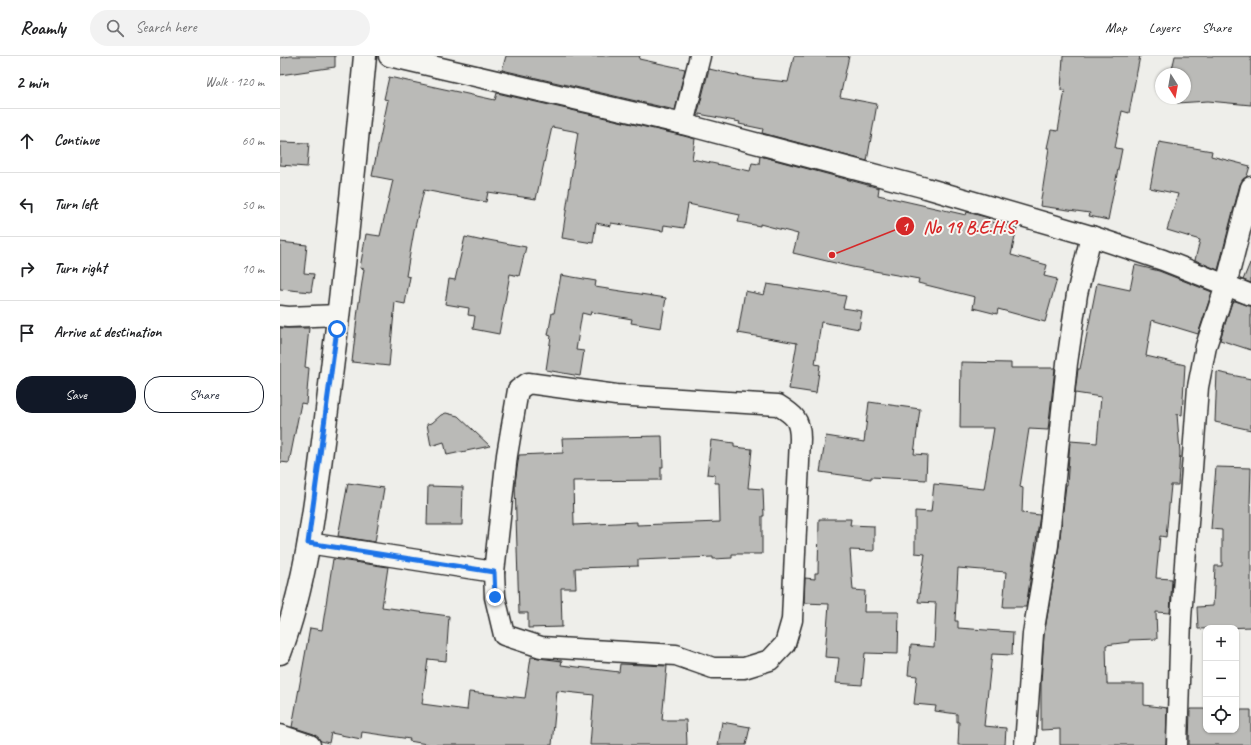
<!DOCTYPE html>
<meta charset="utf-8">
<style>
:root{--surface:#fff;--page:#f2f2f2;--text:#202124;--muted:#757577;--line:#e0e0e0;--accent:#111827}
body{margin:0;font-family:Caveat,sans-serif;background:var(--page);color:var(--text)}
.controls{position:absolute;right:12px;bottom:12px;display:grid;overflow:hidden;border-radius:8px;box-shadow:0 1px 3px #0004}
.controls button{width:36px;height:36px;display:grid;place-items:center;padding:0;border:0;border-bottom:1px solid var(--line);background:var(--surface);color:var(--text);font:20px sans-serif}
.compass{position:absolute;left:875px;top:12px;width:36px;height:36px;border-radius:50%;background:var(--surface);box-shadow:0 1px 3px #0004;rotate:169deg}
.stop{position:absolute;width:12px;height:12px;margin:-9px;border:3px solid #1a73e8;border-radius:50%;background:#fff}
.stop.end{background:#1a73e8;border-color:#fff;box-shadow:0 1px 4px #0008}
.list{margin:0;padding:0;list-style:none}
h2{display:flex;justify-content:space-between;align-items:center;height:52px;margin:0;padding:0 16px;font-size:17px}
h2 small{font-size:13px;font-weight:400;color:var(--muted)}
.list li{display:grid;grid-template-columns:26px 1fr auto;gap:12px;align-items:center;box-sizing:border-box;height:64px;padding:0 16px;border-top:1px solid var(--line)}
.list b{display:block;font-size:15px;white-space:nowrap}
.list em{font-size:13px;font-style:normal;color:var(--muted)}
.actions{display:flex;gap:8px;padding:12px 16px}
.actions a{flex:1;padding:9px 0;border:1px solid var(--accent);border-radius:16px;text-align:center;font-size:14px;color:var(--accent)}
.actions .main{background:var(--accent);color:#fff}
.icon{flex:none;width:22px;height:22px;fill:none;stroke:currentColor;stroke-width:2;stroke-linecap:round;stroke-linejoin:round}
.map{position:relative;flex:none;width:971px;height:689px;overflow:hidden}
header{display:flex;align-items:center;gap:24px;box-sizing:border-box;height:56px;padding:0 20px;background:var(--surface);border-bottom:1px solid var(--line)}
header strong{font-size:19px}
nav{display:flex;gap:22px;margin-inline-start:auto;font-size:14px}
.search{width:280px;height:36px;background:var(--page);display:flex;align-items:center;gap:10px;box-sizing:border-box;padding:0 14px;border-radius:22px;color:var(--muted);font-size:15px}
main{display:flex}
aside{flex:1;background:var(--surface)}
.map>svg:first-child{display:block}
.building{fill:#babab7;stroke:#2b2b2b}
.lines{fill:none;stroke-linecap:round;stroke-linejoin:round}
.street-casing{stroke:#2b2b2b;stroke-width:23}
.secondary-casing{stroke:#2b2b2b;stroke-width:25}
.street{stroke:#f6f6f2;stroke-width:20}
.secondary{stroke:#f6f6f2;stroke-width:22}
.route{stroke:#1a73e8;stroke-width:5}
.leader{fill:none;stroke:#d62828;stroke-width:1.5}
.callout-dot{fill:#d62828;stroke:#f6f6f2;stroke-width:1.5}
.mark-label{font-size:12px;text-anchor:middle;font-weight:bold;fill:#fff}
.callout-label{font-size:18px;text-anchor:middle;font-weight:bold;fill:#d62828;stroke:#f6f6f2;stroke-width:4;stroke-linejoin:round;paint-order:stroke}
</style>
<header>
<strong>Roamly</strong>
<div class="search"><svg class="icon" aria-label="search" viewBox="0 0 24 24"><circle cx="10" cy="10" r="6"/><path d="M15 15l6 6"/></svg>Search here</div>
<nav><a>Map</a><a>Layers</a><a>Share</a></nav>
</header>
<main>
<aside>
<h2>2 min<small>Walk · 120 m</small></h2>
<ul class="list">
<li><svg class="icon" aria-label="ahead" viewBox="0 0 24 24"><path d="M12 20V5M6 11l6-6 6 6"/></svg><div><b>Continue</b></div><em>60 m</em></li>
<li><svg class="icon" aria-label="left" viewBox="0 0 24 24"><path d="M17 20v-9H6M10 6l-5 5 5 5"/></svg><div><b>Turn left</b></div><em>50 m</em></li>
<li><svg class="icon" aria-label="right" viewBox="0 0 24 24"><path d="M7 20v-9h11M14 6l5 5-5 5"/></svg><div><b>Turn right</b></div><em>10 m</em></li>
<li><svg class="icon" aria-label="arrive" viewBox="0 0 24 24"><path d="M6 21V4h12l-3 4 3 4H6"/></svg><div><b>Arrive at destination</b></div></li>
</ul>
<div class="actions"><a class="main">Save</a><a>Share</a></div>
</aside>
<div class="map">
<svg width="971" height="689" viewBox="0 0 971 689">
<rect width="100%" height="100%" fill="#eeeeea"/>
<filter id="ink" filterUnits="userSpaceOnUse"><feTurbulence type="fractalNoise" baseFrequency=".025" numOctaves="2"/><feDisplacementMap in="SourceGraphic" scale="8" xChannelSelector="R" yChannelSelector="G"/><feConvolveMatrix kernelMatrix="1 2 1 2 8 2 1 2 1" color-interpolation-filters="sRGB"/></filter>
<g filter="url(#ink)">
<g class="building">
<polygon points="10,0 55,0 55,11 0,19 0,2"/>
<polygon points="226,0 360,0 359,3 405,13 395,54 222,14"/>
<polygon points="514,0 569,0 560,41 597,48 587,105 482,77 483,73 459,68 460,66 419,58 419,60 417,60 429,13 470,22 508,26"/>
<polygon points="783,0 860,0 849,57 842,55 835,92 842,93 828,164 809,160 810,157 760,150 769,92 767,92 771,74 778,75 785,34 781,34"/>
<polygon points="895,0 971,0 971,49 928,45 897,47 897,44 887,44 887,42 905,42 905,18 891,18"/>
<polygon points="109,21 215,44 217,37 400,79 415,83 412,103 470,115 472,107 479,108 480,100 599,132 598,139 686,159 687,156 709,162 708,165 737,172 731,199 767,209 764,220 777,223 765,266 718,253 717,258 693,252 695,241 638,227 639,223 572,211 513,197 518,178 480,168 480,170 458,166 460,159 408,148 404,172 384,169 383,175 331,167 331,170 316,167 313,187 282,182 298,76 272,71 256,143 208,136 206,146 144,134 134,175 126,220 130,221 125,248 115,246 109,310 72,306 78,253 84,213 80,212 86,178 100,180 113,124 92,120 108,44 104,43"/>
<polygon points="0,86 29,87 27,111 0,109"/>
<polygon points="879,86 932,95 931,100 970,110 967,120 960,128 938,214 915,204 920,184 887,174 898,138 870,132"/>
<polygon points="185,181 203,185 203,183 246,191 239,220 230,218 219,278 193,273 195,260 188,259 189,252 165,248 169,223 175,224"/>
<polygon points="0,186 27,189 24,217 34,218 31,236 0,233"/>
<polygon points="970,207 971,207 971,227 963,224"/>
<polygon points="855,209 879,215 932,236 918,278 872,264 866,300 905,309 902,359 897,358 900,396 898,429 891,429 886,481 880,480 876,522 892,523 890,557 876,556 877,583 849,584 849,586 826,589 827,628 864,628 864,649 887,652 886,689 780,689 780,673 761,674 761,627 764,579 779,490 786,429 787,429 790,385 817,387 821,341 795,337 798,313 800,313 817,227 850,234"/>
<polygon points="281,219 316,225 315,231 386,242 381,272 351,267 352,263 311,256 310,259 302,257 296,294 304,295 300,320 266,314 271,280 268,279 272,257 274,257"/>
<polygon points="487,228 566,240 563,252 582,255 579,273 541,266 535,308 540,309 536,337 509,333 517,287 458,277 465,235 484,239"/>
<polygon points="955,245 971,250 971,294 940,284 952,246"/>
<polygon points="0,272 29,272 25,311 29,312 26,348 21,347 9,407 0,406"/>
<polygon points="681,306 731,307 731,312 775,312 768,374 749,373 740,431 743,432 742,457 760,459 746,551 723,551 726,516 678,512 675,565 678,565 678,572 733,576 732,599 712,598 704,670 726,672 725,689 678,689 679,666 677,666 677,658 655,655 656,650 634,648 637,620 628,619 631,589 654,591 656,547 638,546 645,498 635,497 635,455 651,456 654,428 704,433 714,372 680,372"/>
<polygon points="937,316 971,323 971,374 935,366"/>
<polygon points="589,346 640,353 634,398 647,399 646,424 591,421 591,423 540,416 546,380 584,386"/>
<polygon points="166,357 178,360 210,390 167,399 164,386 151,390 147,368 152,367 161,359"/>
<polygon points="382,380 383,411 381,411 381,424 293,425 294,469 357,466 357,469 440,466 439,427 435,427 435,419 427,418 431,384 454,387 454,391 472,393 468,432 483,433 484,460 482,460 482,498 452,498 452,502 433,503 433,501 358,504 358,510 295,512 296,532 281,532 282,571 248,572 248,557 239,557 235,427 239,399 283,397 282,382"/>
<polygon points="936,411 971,412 970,449 971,449 971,571 918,573 917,551 933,550 935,510 942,510 942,474 931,473"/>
<polygon points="68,427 104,432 95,486 58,480"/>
<polygon points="148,430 183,431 182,469 147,469"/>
<polygon points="539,463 571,463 570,469 594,470 594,495 570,494 573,534 585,535 584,556 619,556 618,598 585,597 582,629 556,627 559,602 545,601 549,548 524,547 525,522 535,523 535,517 538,517"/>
<polygon points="53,503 108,511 102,551 169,560 166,605 148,603 142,648 187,654 189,636 245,642 251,601 282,605 281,609 339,616 340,608 387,610 382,664 406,664 407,689 310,689 314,639 277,635 272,689 152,689 129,685 130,683 82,676 81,683 51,677 49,687 41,685 34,678 12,671 30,572 42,574"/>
<polygon points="910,653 926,653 926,674 956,674 956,654 971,654 971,689 909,689"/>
<polygon points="442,666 470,671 466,689 438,689"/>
</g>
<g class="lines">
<defs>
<g id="street">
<polyline points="109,0 403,68 646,132 811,180 883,204 971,239"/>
<polyline points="403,68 420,0"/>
<polyline points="0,260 8,261 59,259"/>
<path d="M248,327L336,339L498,349C514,359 520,363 520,383L512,564L505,588L490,604L464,612H433L396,599L261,591L224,579L215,541L214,516L227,399L238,334Z"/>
<polyline points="28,487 214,516"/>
<polyline points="0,679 30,689"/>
<polyline points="745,689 753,578 768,489 787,307 797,238 811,180"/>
<polyline points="897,689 901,562 918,331 926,290 946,229 971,131"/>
</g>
<path id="secondary" d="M0,597C28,523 36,440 46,362C61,242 74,121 85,0"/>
</defs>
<use href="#street" class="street-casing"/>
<use href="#secondary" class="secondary-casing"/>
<use href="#street" class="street"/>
<use href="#secondary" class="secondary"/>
</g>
</g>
<g class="lines" filter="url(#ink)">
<polyline class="route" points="57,273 28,487 214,516 215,541"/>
</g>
<path class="leader" d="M552 199L625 170"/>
<g class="callout-dot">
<circle cx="552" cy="199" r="4"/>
<circle cx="625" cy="170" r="10"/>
</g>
<g class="mark-label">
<text x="625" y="175">1</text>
</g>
<g class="callout-label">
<text x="689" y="177">No 19 B.E.H.S</text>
</g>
</svg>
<div class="controls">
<button>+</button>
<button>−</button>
<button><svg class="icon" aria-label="locate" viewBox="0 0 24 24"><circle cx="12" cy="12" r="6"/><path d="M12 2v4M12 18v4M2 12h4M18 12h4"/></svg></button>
</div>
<svg class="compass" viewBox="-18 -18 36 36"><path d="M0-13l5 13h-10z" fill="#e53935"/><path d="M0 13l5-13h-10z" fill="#757577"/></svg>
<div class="stop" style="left:57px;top:273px"></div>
<div class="stop end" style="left:215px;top:541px"></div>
</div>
</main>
